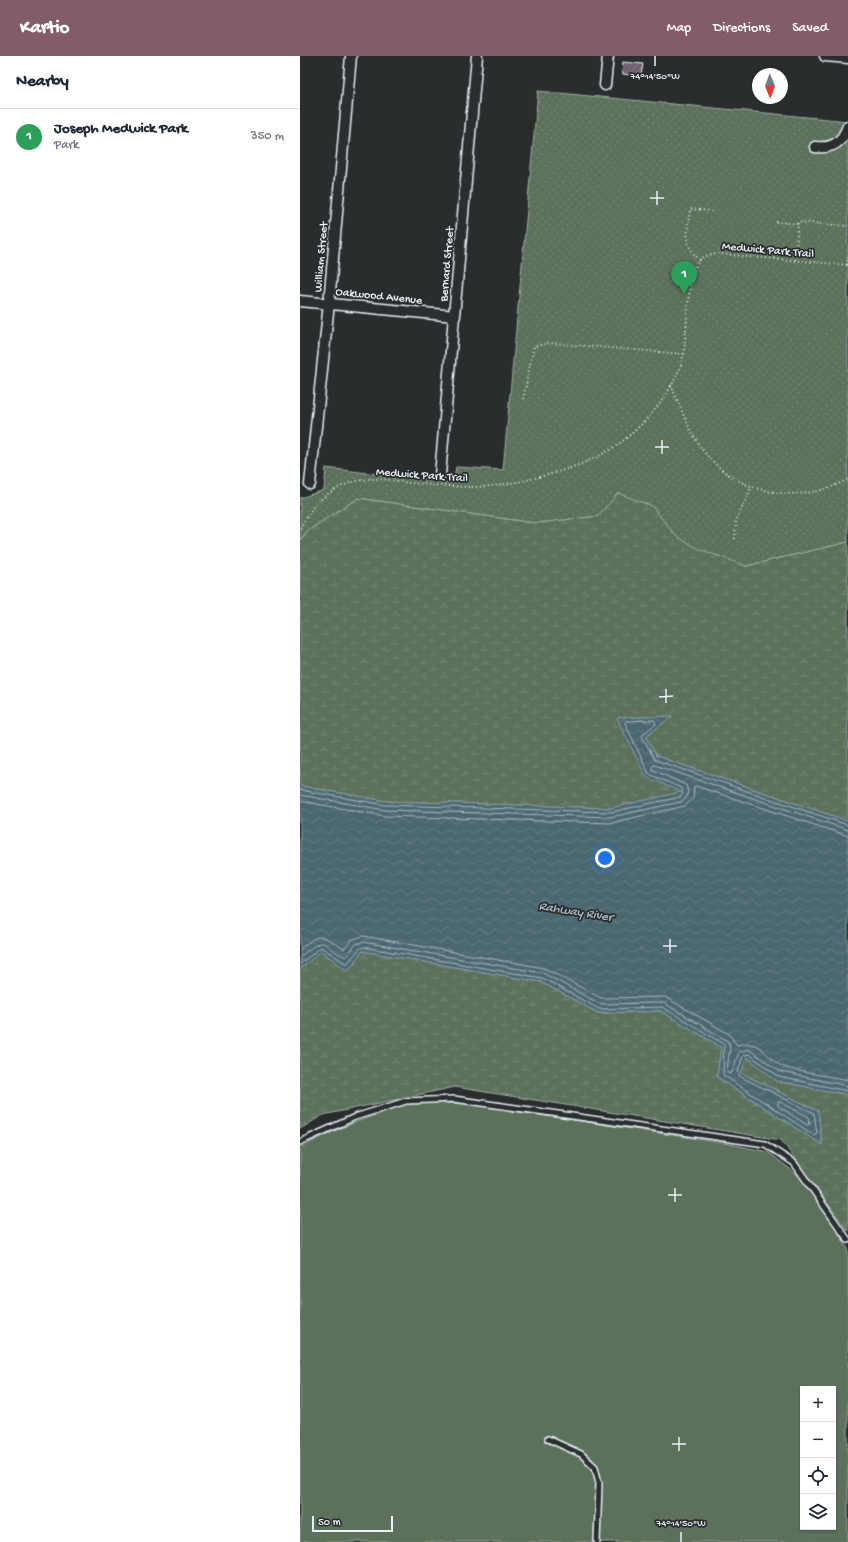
<!DOCTYPE html>
<meta charset="utf-8">
<style>
:root{--surface:#fff;--page:#f2f2f3;--text:#1f2937;--muted:#747a83;--line:#e0e1e3;--accent:#845c67}
body{margin:0;font-family:"Gochi Hand",sans-serif;background:var(--page);color:var(--text)}
.controls{position:absolute;right:12px;bottom:12px;display:grid;overflow:hidden;border-radius:0px;box-shadow:0 1px 3px #0004}
.controls button{width:36px;height:36px;display:grid;place-items:center;padding:0;border:0;border-bottom:1px solid var(--line);background:var(--surface);color:var(--text);font:20px sans-serif}
.compass{position:absolute;left:452px;top:12px;width:36px;height:36px;border-radius:50%;background:var(--surface);box-shadow:0 1px 3px #0004;rotate:179deg}
.scale{position:absolute;left:12px;bottom:10px;width:81px;box-sizing:border-box;padding-left:4px;border:2px solid #e8f1f8;border-top:0;font-size:11px;line-height:14px;white-space:nowrap;color:#e8f1f8;-webkit-text-stroke:3px #2a2d2e;paint-order:stroke}
.you{position:absolute;left:305px;top:802px;width:14px;height:14px;margin:-10px;border:3px solid #fff;border-radius:50%;background:#1a73e8;box-shadow:0 0 0 6px #1a73e833}
.badge{display:grid;place-items:center;width:26px;height:26px;border-radius:50%;background:var(--accent);color:#fff;font-size:13px;font-weight:700}
.pin{position:absolute;translate:-50% -33px;filter:drop-shadow(0 1px 2px #0008)}
.pin::after{content:'';position:absolute;top:21px;width:14px;height:12px;background:inherit;clip-path:polygon(0 0,100% 0,50% 100%)}
.list{margin:0;padding:0;list-style:none}
h2{display:flex;justify-content:space-between;align-items:center;height:52px;margin:0;padding:0 16px;font-size:17px}
h2 small{font-size:13px;font-weight:400;color:var(--muted)}
.list li{display:grid;grid-template-columns:26px 1fr auto;gap:12px;align-items:center;box-sizing:border-box;height:56px;padding:0 16px;border-top:1px solid var(--line)}
.list b{display:block;font-size:15px;white-space:nowrap}
.list p{margin:0;font-size:13px;white-space:nowrap;color:var(--muted)}
.list em{font-size:13px;font-style:normal;color:var(--muted)}
.icon{flex:none;width:22px;height:22px;fill:none;stroke:currentColor;stroke-width:2;stroke-linecap:round;stroke-linejoin:round}
.map{position:relative;flex:none;width:548px;height:1486px;overflow:hidden}
header{display:flex;align-items:center;gap:24px;box-sizing:border-box;height:56px;padding:0 20px;background:var(--accent);color:#fff}
header strong{font-size:19px}
nav{display:flex;gap:22px;margin-inline-start:auto;font-size:14px}
main{display:flex}
aside{flex:1;background:var(--surface)}
.map>svg:first-child{display:block}
.grass{fill:#5b705b;stroke:#a2b0aa;fill-rule:evenodd}
.wetland{fill:url(#wetland-marsh);stroke:#a2b0aa}
.park{fill:url(#park-dots);stroke:#a2b0aa}
.water{fill:url(#water-waves);stroke:#8a9ea7}
.lines{fill:none;stroke-linecap:round;stroke-linejoin:round}
.shore{stroke:#aabac2;stroke-width:1}
.building{fill:url(#building-hatch);stroke:#e8f1f8}
.service-casing{stroke:#e8f1f8;stroke-width:8}
.minor-casing{stroke:#e8f1f8;stroke-width:13}
.path{stroke:#e8f1f8;stroke-width:2;stroke-dasharray:1 3;stroke-linecap:butt}
.service{stroke:#2a2d2e;stroke-width:5}
.minor{stroke:#2a2d2e;stroke-width:10}
.ticks{fill:none;stroke:#e8f1f8;stroke-width:1.5}
.labels{text-anchor:middle;stroke-width:3.5;stroke-linejoin:round;paint-order:stroke}
.street-label{font-size:12px;fill:#e8f1f8;stroke:#2a2d2e}
.water-label{font-size:13px;font-style:italic;fill:#aabac2;stroke:#2a2d2e}
.ticks-label{font-size:10px;text-anchor:middle;fill:#e8f1f8;stroke:#2a2d2e;stroke-width:3.5;stroke-linejoin:round;paint-order:stroke}
</style>
<header>
<strong>Kartio</strong>
<nav><a>Map</a><a>Directions</a><a>Saved</a></nav>
</header>
<main>
<aside>
<h2>Nearby<small></small></h2>
<ul class="list">
<li><span class="badge" style="background:#2e9e5b">1</span><div><b>Joseph Medwick Park</b><p>Park</p></div><em>350 m</em></li>
</ul>
</aside>
<div class="map">
<svg width="548" height="1486" viewBox="0 0 548 1486">
<defs>
<pattern id="wetland-marsh" width="20" height="14" patternUnits="userSpaceOnUse"><rect width="20" height="14" fill="#5b705b"/><path d="M1 5h8M5 5V1M11 12h8M15 12V8" fill="none" stroke="#738573"/></pattern>
<pattern id="park-dots" width="8" height="8" patternUnits="userSpaceOnUse"><rect width="8" height="8" fill="#5b705b"/><path d="M2 2h.1M6 6h.1" fill="none" stroke="#738573" stroke-width="1.8" stroke-linecap="round"/></pattern>
<pattern id="water-waves" width="16" height="10" patternUnits="userSpaceOnUse"><rect width="16" height="10" fill="#4c6771"/><path d="M0 5q4-4 8 0t8 0" fill="none" stroke="#667d86"/></pattern>
<pattern id="building-hatch" width="6" height="6" patternUnits="userSpaceOnUse"><rect width="6" height="6" fill="#6d606e"/><path d="M-1 1l2-2M0 6l6-6M5 7l2-2" fill="none" stroke="#827783"/></pattern>
</defs>
<rect width="100%" height="100%" fill="#2a2d2e"/>
<filter id="ink" filterUnits="userSpaceOnUse"><feTurbulence type="fractalNoise" baseFrequency=".025" numOctaves="2"/><feDisplacementMap in="SourceGraphic" scale="8" xChannelSelector="R" yChannelSelector="G"/><feConvolveMatrix kernelMatrix="1 2 1 2 8 2 1 2 1" color-interpolation-filters="sRGB"/></filter>
<g filter="url(#ink)">
<path class="grass" d="M115,1046L170,1048L430,1088L468,1096L503,1123L524,1152L548,1193V1486H0V1092C37,1072 75,1058 115,1046ZM503,1333H533V1471H503Z"/>
<g class="wetland">
<polygon points="317,436 352,450 376,480 446,510 548,486 548,765 356,700 346,680 373,660 318,662 382,736 311,752 86,745 0,730 0,484 7,475 58,442 236,467 298,460"/>
<polygon points="21,895 48,915 62,895 241,926 298,957 361,955 421,991 417,1021 522,1089 518,1055 441,1017 447,1001 477,1025 548,1039 548,1175 481,1084 155,1031 23,1059 0,1073 0,913"/>
</g>
<polygon class="park" points="238,35 548,65 548,486 446,510 399,493 376,480 352,450 318,437 298,460 236,467 58,442 7,475 0,484 0,442 24,434 26,412 153,427 156,411 203,414"/>
<polygon class="water" points="373,660 346,680 356,700 548,765 548,1039 477,1025 447,1001 441,1017 518,1055 522,1089 417,1021 421,991 361,955 298,957 241,926 62,895 48,915 21,895 0,913 0,730 86,745 311,752 381,736 346,721 317,662"/>
<g class="lines">
<g class="shore">
<polyline points="0,734 85,749 311,756 380,741 383,738 381,732 349,718 325,667 326,665 354,664 356,668 344,677 342,680 355,704 548,769"/>
<polyline points="0,739 85,754 311,761 380,746 386,742 388,736 386,729 353,714 352,711 354,709 548,774"/>
<polyline points="0,745 85,760 310,767 385,750 393,743 394,731 396,730 548,780"/>
<path d="M0,893C22,874 22,880 44,893L53,883L63,880L244,912L301,942L365,941L429,978L437,989C464,983 464,1002 484,1011C500,1017 530,1020 548,1024"/>
<path d="M0,901C29,876 19,890 46,901L56,888L63,886L243,917L300,948L364,947L428,985L430,991L427,1015L430,1018L432,1017L439,996L448,993L481,1016L548,1030"/>
<polyline points="0,908 21,891 47,908 59,893 63,891 242,922 299,953 362,951 424,988 423,1019 514,1079 517,1077 514,1057 439,1020 438,1015 443,1000 449,998 479,1021 548,1035"/>
<polygon points="480,1046 509,1061 510,1068 507,1069 478,1050 478,1047"/>
</g>
</g>
<polygon class="building" points="323,6 343,8 341,20 322,18"/>
<g class="lines">
<defs>
<g id="service">
<polyline points="0,1086 55,1061 106,1045 154,1043 465,1088 494,1107 548,1184"/>
<polyline points="248,1383 281,1398 295,1411 299,1427 297,1486"/>
</g>
<g id="minor">
<polyline points="525,0 548,2"/>
<polyline points="305,29 308,0"/>
<path d="M515,91C532,93 542,87 548,70"/>
<polyline points="0,245 155,260"/>
<polyline points="140,419 177,0"/>
<polyline points="10,428 29,247 51,0"/>
</g>
</defs>
<use href="#service" class="service-casing"/>
<use href="#minor" class="minor-casing"/>
<g class="path">
<polyline points="476,166 498,168"/>
<path d="M400,204C382,189 388,174 390,153L412,155"/>
<polyline points="495,204 498,166 548,170"/>
<polyline points="547,209 548,200"/>
<path d="M371,329C379,348 387,369 398,387C429,437 498,452 548,423"/>
<polyline points="223,343 234,290 250,287 384,298"/>
<path d="M0,472C6,463 11,452 19,445C30,435 47,426 62,424C78,421 95,425 110,427C133,429 154,431 177,431C210,430 267,416 297,401C333,383 367,347 381,309C389,284 384,217 401,203C406,199 412,199 418,198L548,209"/>
<polyline points="435,483 436,465 452,430"/>
</g>
<use href="#service" class="service"/>
<use href="#minor" class="minor"/>
</g>
</g>
<path class="ticks" d="M355,0V10M357,135V149M350,142H364M362,384V398M355,391H369M366,633V647M359,641L373,640M370,883V897M363,890H377M375,1132V1146M368,1139H382M379,1381V1395M372,1388H386M381,1476V1486"/>
<g class="labels">
<g class="street-label">
<text transform="translate(468 193) rotate(5)" y="4">Medwick Park Trail</text>
<text transform="translate(20 201) rotate(-85)" y="4">William Street</text>
<text transform="translate(146 208) rotate(-85)" y="4">Bernard Street</text>
<text transform="translate(79 239) rotate(6)" y="4">Oakwood Avenue</text>
<text transform="translate(122 418) rotate(4)" y="4">Medwick Park Trail</text>
</g>
<g class="water-label">
<text transform="translate(276 854) rotate(9)" y="5">Rahway River</text>
</g>
</g>
<g class="ticks-label">
<text x="355" y="23">74°14'50"W</text>
<text x="381" y="1470">74°14'50"W</text>
</g>
</svg>
<div class="controls">
<button>+</button>
<button>−</button>
<button><svg class="icon" aria-label="locate" viewBox="0 0 24 24"><circle cx="12" cy="12" r="6"/><path d="M12 2v4M12 18v4M2 12h4M18 12h4"/></svg></button>
<button><svg class="icon" aria-label="layers" viewBox="0 0 24 24"><path d="M12 4l9 5-9 5-9-5zM3 14l9 5 9-5"/></svg></button>
</div>
<svg class="compass" viewBox="-18 -18 36 36"><path d="M0-13l5 13h-10z" fill="#e53935"/><path d="M0 13l5-13h-10z" fill="#747a83"/></svg>
<div class="scale">50 m</div>
<div class="you"></div>
<div class="pin badge" style="left:384px;top:238px;background:#2e9e5b">1</div>
</div>
</main>
